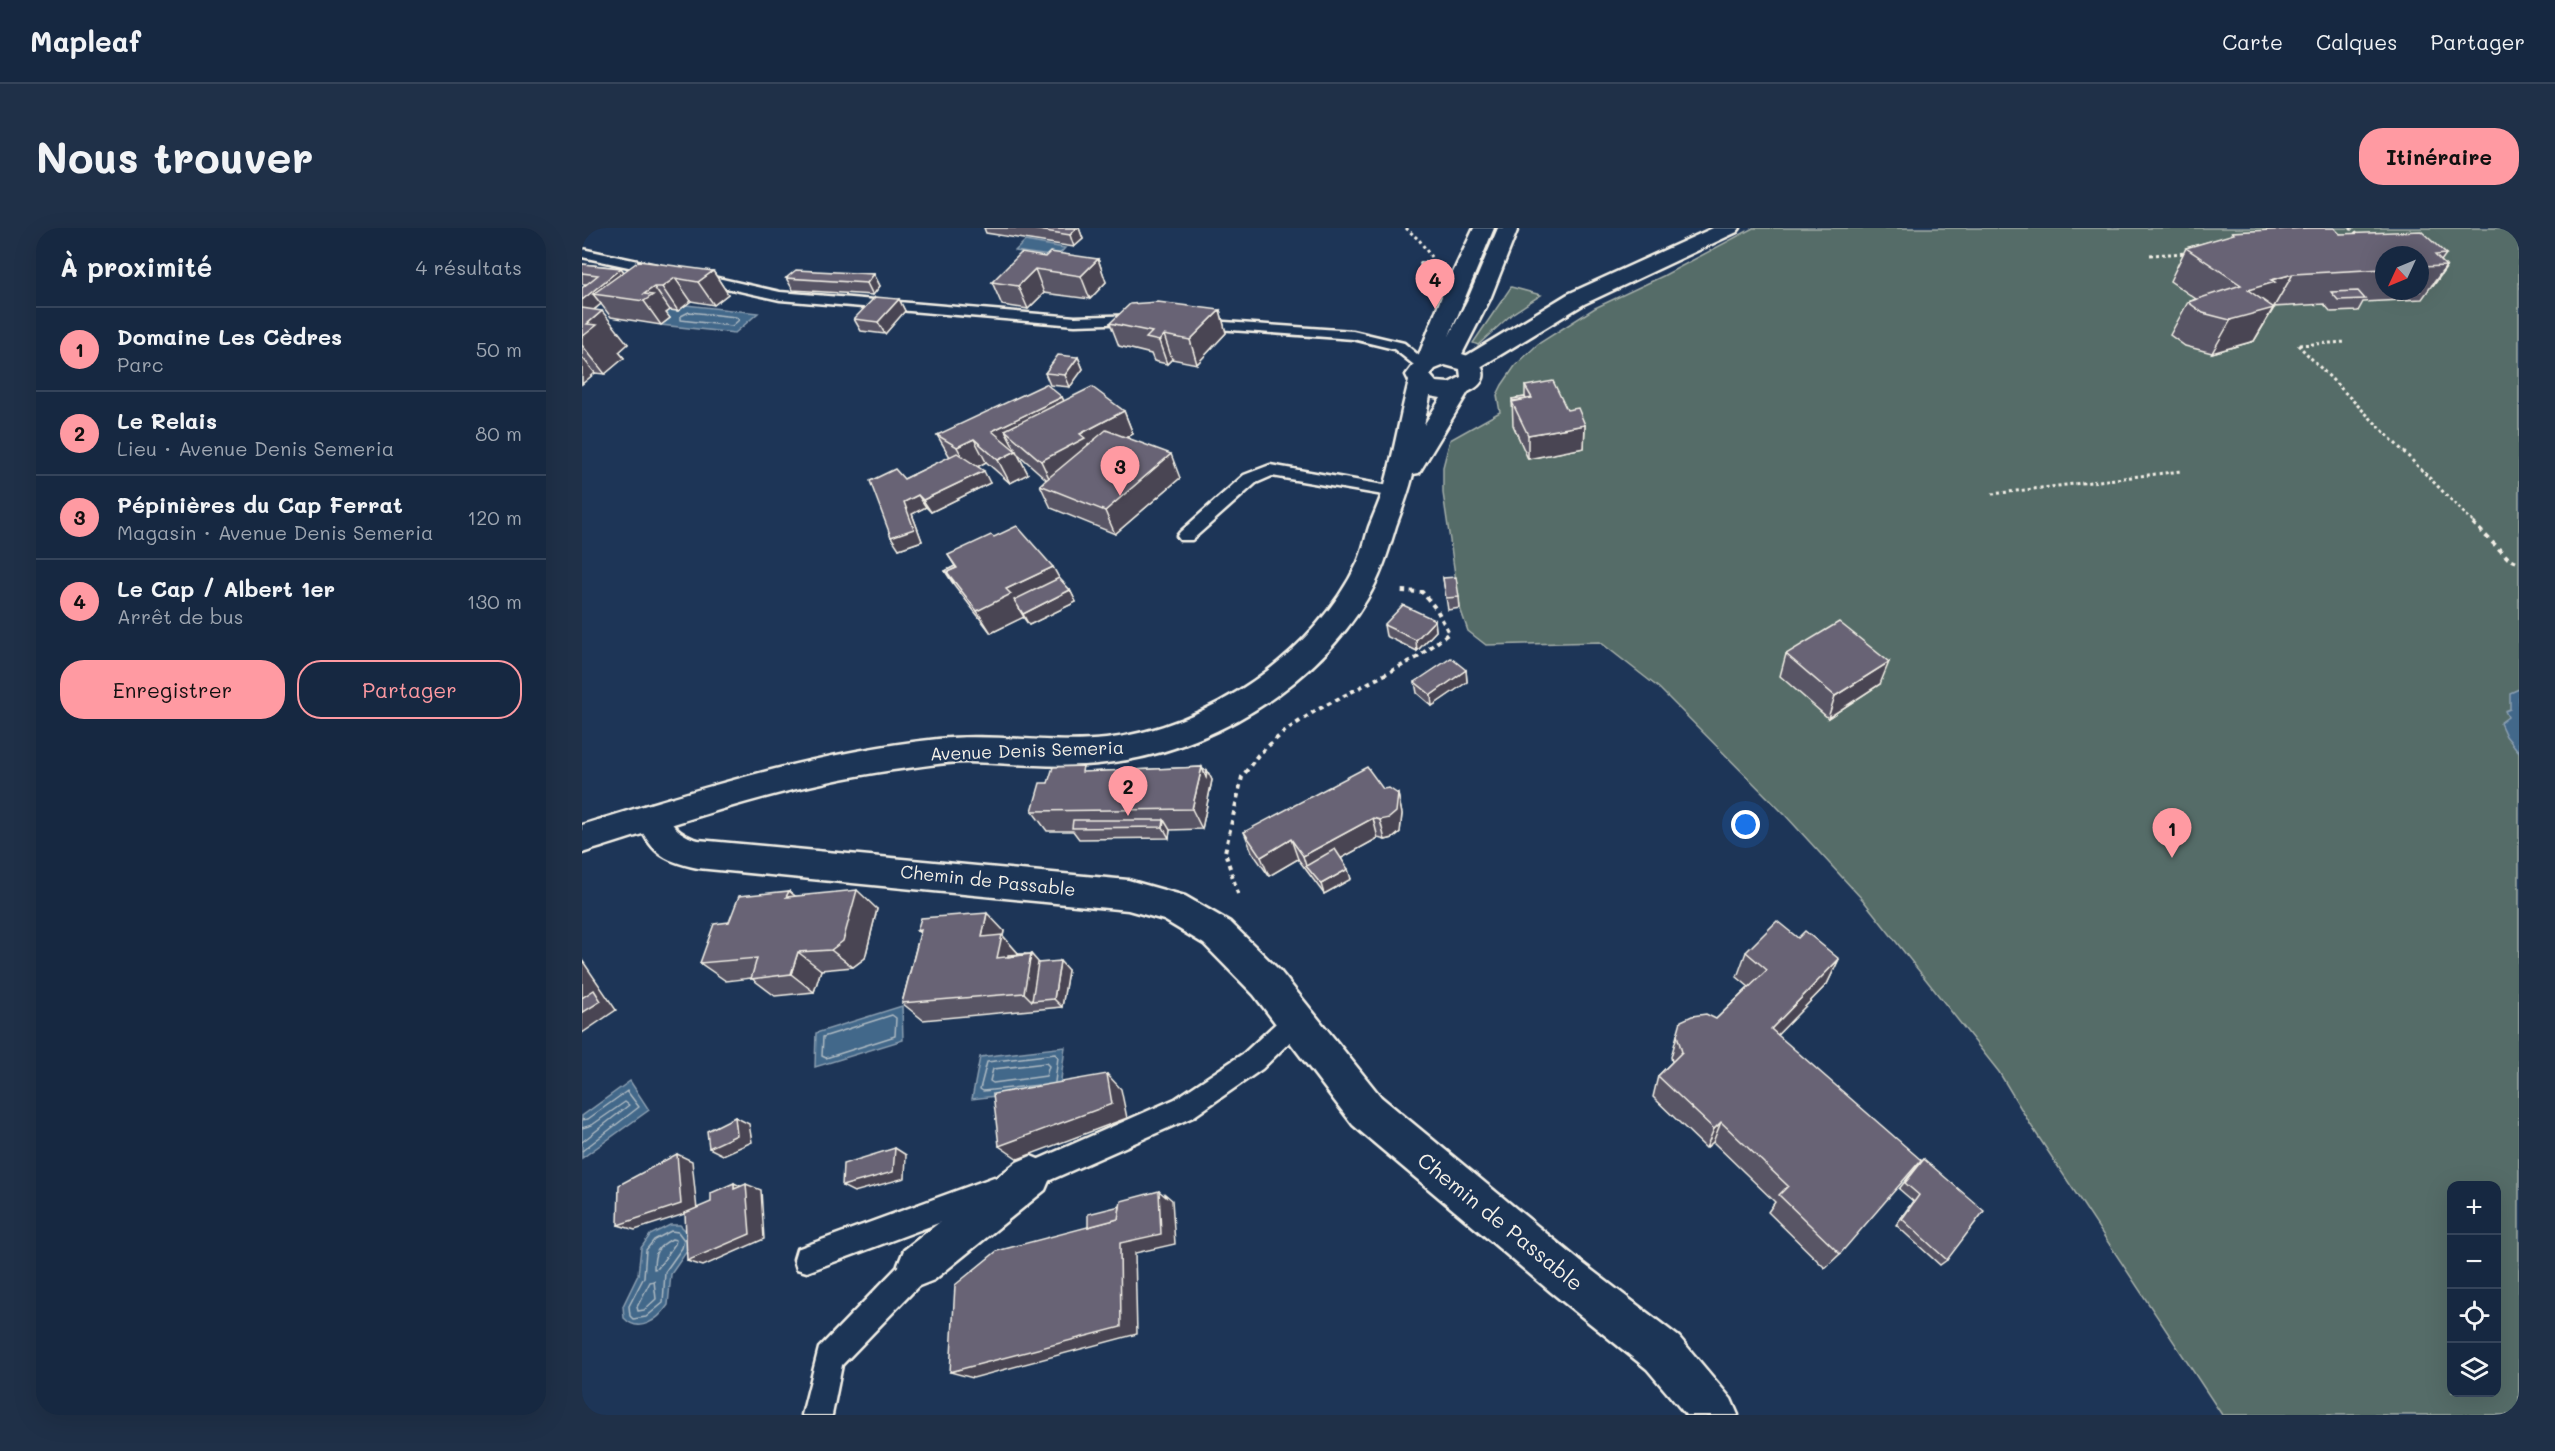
<!DOCTYPE html>
<html lang="fr">
<meta charset="utf-8">
<style>
:root{--surface:#162841;--page:#1f3048;--text:#f1f3f6;--muted:#9ea6b1;--line:#35445a;--accent:#ff9aa2}
body{margin:0;font-family:Mali,sans-serif;background:var(--page);color:var(--text)}
.controls{position:absolute;right:18px;bottom:18px;display:grid;overflow:hidden;border-radius:12px;box-shadow:0 6px 24px #0002}
.controls button{width:54px;height:54px;display:grid;place-items:center;padding:0;border:0;border-bottom:2px solid var(--line);background:var(--surface);color:var(--text);font:30px sans-serif}
.compass{position:absolute;left:1793px;top:18px;width:54px;height:54px;border-radius:50%;background:var(--surface);box-shadow:0 6px 24px #0002;rotate:226deg}
.you{position:absolute;left:1164px;top:597px;width:21px;height:21px;margin:-15px;border:4px solid #fff;border-radius:50%;background:#1a73e8;box-shadow:0 0 0 9px #1a73e833}
.badge{display:grid;place-items:center;width:39px;height:39px;border-radius:50%;background:var(--accent);color:#111;font-size:20px;font-weight:700}
.pin{position:absolute;translate:-50% -50px;filter:drop-shadow(0 2px 3px #0008)}
.pin::after{content:'';position:absolute;top:32px;width:21px;height:18px;background:inherit;clip-path:polygon(0 0,100% 0,50% 100%)}
.list{margin:0;padding:0;list-style:none}
h2{display:flex;justify-content:space-between;align-items:center;height:78px;margin:0;padding:0 24px;font-size:26px}
h2 small{font-size:20px;font-weight:400;color:var(--muted)}
.list li{display:grid;grid-template-columns:39px 1fr auto;gap:18px;align-items:center;box-sizing:border-box;height:84px;padding:0 24px;border-top:2px solid var(--line)}
.list b{display:block;font-size:22px;white-space:nowrap}
.list p{margin:0;font-size:20px;white-space:nowrap;color:var(--muted)}
.list em{font-size:20px;font-style:normal;color:var(--muted)}
.actions{display:flex;gap:12px;padding:18px 24px}
.actions a{flex:1;padding:14px 0;border:2px solid var(--accent);border-radius:24px;text-align:center;font-size:21px;color:var(--accent)}
.actions .main{background:var(--accent);color:#111}
.icon{flex:none;width:33px;height:33px;fill:none;stroke:currentColor;stroke-width:2;stroke-linecap:round;stroke-linejoin:round}
.map{position:relative;flex:none;width:1937px;height:1187px;overflow:hidden;border-radius:24px}
header{display:flex;align-items:center;gap:36px;box-sizing:border-box;height:84px;padding:0 30px;background:var(--surface);border-bottom:2px solid var(--line)}
header strong{font-size:28px}
nav{display:flex;gap:33px;margin-inline-start:auto;font-size:21px}
.intro{display:flex;align-items:center;justify-content:space-between;box-sizing:border-box;height:144px;padding:0 36px}
h1{margin:0;font-size:42px}
.button{padding:15px 27px;border-radius:24px;background:var(--accent);color:#111;font-size:21px;font-weight:700}
main{display:flex;gap:36px;padding:0 36px}
aside{flex:1;background:var(--surface);border-radius:24px;box-shadow:0 6px 24px #0002}
.map>svg:first-child{display:block}
.green{fill:#556c68;stroke:#a4aea8;stroke-width:1.5;fill-rule:evenodd}
.water{fill:#43678a;stroke:#8a9eb0;stroke-width:1.5}
.lines{fill:none;stroke-linecap:round;stroke-linejoin:round}
.shore{stroke:#adbac2;stroke-width:1.5}
.service-casing{stroke:#f4f1e8;stroke-width:5}
.minor-casing{stroke:#f4f1e8;stroke-width:5}
.tertiary-casing{stroke:#f4f1e8;stroke-width:5}
.secondary-casing{stroke:#f4f1e8;stroke-width:5}
.path-far1{stroke:#f4f1e8;stroke-width:3;stroke-dasharray:3 3;stroke-linecap:butt}
.path{stroke:#f4f1e8;stroke-width:4;stroke-dasharray:4.5 4.5;stroke-linecap:butt}
.service{fill:#1d3557;fill-rule:evenodd}
.minor{fill:#1d3557;fill-rule:evenodd}
.tertiary{fill:#1d3557;fill-rule:evenodd}
.secondary{fill:#1d3557;fill-rule:evenodd}
.wall{fill:#595565;stroke:#f4f1e8;stroke-width:1.5;fill-rule:evenodd}
.shaded-wall{fill:#494552;stroke:#f4f1e8;stroke-width:1.5}
.building{fill:#686375;stroke:#f4f1e8;stroke-width:1.5}
.labels{text-anchor:middle;stroke-width:4.5;stroke-linejoin:round;paint-order:stroke}
.street-label{font-size:18px;fill:#f4f1e8;stroke:#1d3557}
.near-street-label{font-size:21px;fill:#f4f1e8;stroke:#1d3557}
</style>
<header>
<strong>Mapleaf</strong>
<nav><a>Carte</a><a>Calques</a><a>Partager</a></nav>
</header>
<div class="intro"><h1>Nous trouver</h1><a class="button">Itinéraire</a></div>
<main>
<aside>
<h2>À proximité<small>4 résultats</small></h2>
<ul class="list">
<li><span class="badge">1</span><div><b>Domaine Les Cèdres</b><p>Parc</p></div><em>50 m</em></li>
<li><span class="badge">2</span><div><b>Le Relais</b><p>Lieu · Avenue Denis Semeria</p></div><em>80 m</em></li>
<li><span class="badge">3</span><div><b>Pépinières du Cap Ferrat</b><p>Magasin · Avenue Denis Semeria</p></div><em>120 m</em></li>
<li><span class="badge">4</span><div><b>Le Cap / Albert 1er</b><p>Arrêt de bus</p></div><em>130 m</em></li>
</ul>
<div class="actions"><a class="main">Enregistrer</a><a>Partager</a></div>
</aside>
<div class="map">
<svg width="1937" height="1187" viewBox="0 0 1937 1187">
<rect width="100%" height="100%" fill="#1d3557"/>
<filter id="ink" filterUnits="userSpaceOnUse"><feTurbulence type="fractalNoise" baseFrequency=".0167" numOctaves="2"/><feDisplacementMap in="SourceGraphic" scale="12" xChannelSelector="R" yChannelSelector="G"/><feConvolveMatrix kernelMatrix="1 2 1 2 8 2 1 2 1" color-interpolation-filters="sRGB"/></filter>
<g filter="url(#ink)">
<g class="green">
<path d="M1171,0H1937V1187H1640L1450,899L1417,844L1281,672L1204,588L1077,460L1018,414L904,417L886,403L878,380L861,265V239L868,212L918,184L915,167L920,157L933,138L956,116L1013,80L1081,48ZM1802,27H1838V63H1802ZM1870,958H1914V1164H1870Z"/>
<polygon points="929,59 959,67 931,85 896,117 891,115"/>
</g>
<g class="water">
<polygon points="443,13 483,20 475,29 433,23"/>
<polygon points="104,77 176,85 153,105 79,97 79,89 88,82 96,83"/>
<polygon points="1937,461 1937,524 1924,508 1918,495 1926,489 1923,483 1928,481 1928,465"/>
<polygon points="320,778 321,812 233,839 234,805"/>
<polygon points="483,819 478,860 390,871 398,829"/>
<polygon points="48,853 67,882 0,930 0,888"/>
<path d="M88,997H98L107,1006L105,1023L89,1046L86,1077C76,1092 57,1106 42,1090L41,1078L56,1047L59,1020L68,1007Z"/>
</g>
<g class="lines">
<g class="shore">
<polygon points="107,84 154,89 157,92 150,98 99,92 99,88"/>
<polygon points="310,787 314,790 313,808 244,830 240,828 241,809"/>
<polygon points="464,835 467,838 464,848 411,855 408,853 411,841"/>
<polyline points="457,857 401,863 398,861 405,834 473,826 476,829 473,854"/>
<polyline points="0,892 6,891 45,863 57,879 0,923"/>
<polyline points="0,900 10,897 43,874 47,877 0,914"/>
<polygon points="89,1003 96,1004 102,1012 100,1020 83,1044 81,1075 64,1089 51,1091 48,1088 47,1078 62,1049 64,1022 72,1012"/>
<path d="M90,1011L94,1012L93,1016L76,1040L72,1041C72,1024 75,1019 90,1011Z"/>
<polygon points="72,1053 74,1071 62,1082 56,1083 55,1079 68,1054"/>
</g>
<defs>
<g id="service">
<polygon points="0,21 79,38 86,42 79,46 0,29"/>
<polygon points="113,45 198,64 493,89 558,87 565,91 558,95 493,97 198,72 108,52 106,49 108,46"/>
<polygon points="613,92 771,103 822,115 848,137 841,141 836,140 812,121 771,111 608,99 606,96 608,93"/>
<polygon points="688,237 813,259 819,260 821,264 819,268 813,269 690,248 674,255 610,312 598,312 595,308 598,304 662,247"/>
<polygon points="713,782 721,785 725,793 721,801 680,841 611,889 441,964 432,960 428,951 432,942 593,871 662,825 705,785"/>
<polygon points="412,949 421,953 425,962 421,971 225,1044 215,1041 212,1031 215,1021"/>
<polygon points="337,1024 347,1027 350,1037 347,1047 260,1137 250,1187 220,1187 237,1120 327,1027"/>
</g>
<g id="minor">
<path d="M69,576L81,580C89,597 97,607 116,612L546,652L603,668L648,694L698,743L799,869L999,1034L1097,1109L1149,1171L1156,1187H1104L1065,1141L969,1064L771,897L672,767L622,716L582,692L546,682L116,640C78,632 70,624 53,590L57,580Z"/>
<polygon points="449,928 463,934 469,948 463,962 352,1052 337,1058 322,1052 316,1037 322,1022 435,934"/>
</g>
<polygon id="tertiary" points="1131,0 1158,0 1155,4 1002,76 895,141 887,143 879,141 875,136 879,131 986,66"/>
<path id="secondary" d="M892,0H912L867,108L886,71L916,0H936L908,71L880,126L895,131C906,146 903,156 886,164L837,245L831,246C827,264 820,281 814,298C806,324 799,348 785,371C732,460 625,524 524,535C478,541 431,535 385,534C360,534 336,539 311,542C205,557 102,593 0,625V597C117,561 234,524 356,511C412,505 468,517 524,511C626,499 732,427 776,334C781,323 783,311 787,299C792,286 798,273 802,260C812,225 818,188 827,153L824,147L835,132L860,68ZM863,137L878,141L879,149L867,155L854,154L848,147L853,141ZM848,168L859,170L842,197Z"/>
</defs>
<use href="#service" class="service-casing"/>
<use href="#minor" class="minor-casing"/>
<use href="#tertiary" class="tertiary-casing"/>
<use href="#secondary" class="secondary-casing"/>
<g class="path-far1">
<polyline points="824,0 838,13 849,29"/>
<polyline points="1768,0 1777,8"/>
<polyline points="1568,27 1606,25"/>
<polyline points="1716,117 1893,296"/>
<polyline points="1717,117 1764,114"/>
<polyline points="1410,266 1599,243"/>
</g>
<g class="path">
<polyline points="1891,295 1926,330 1937,335"/>
<polyline points="656,666 643,624 660,549 676,527 703,503 733,483 836,429 867,405 855,382 840,364 819,363"/>
</g>
<use href="#service" class="service"/>
<use href="#minor" class="minor"/>
<use href="#tertiary" class="tertiary"/>
<use href="#secondary" class="secondary"/>
</g>
<g class="wall">
<polygon points="402,0 497,0 501,11 492,19 404,5"/>
<path d="M1650,4L1758,6L1864,26L1859,33L1864,38L1852,57H1850L1840,71L1781,74L1776,83L1749,84L1742,76L1691,79L1692,80L1672,113L1630,125L1603,118L1588,107L1606,74L1614,71L1588,53L1604,20L1648,8ZM1802,27H1838V63H1802Z"/>
<polygon points="463,29 516,31 524,54 508,71 462,65 446,81 420,77 410,54"/>
<polygon points="838,35 857,50 844,54 839,46"/>
<polygon points="0,36 39,40 42,44 131,43 146,66 132,77 109,73 96,83 88,82 84,85 88,90 79,97 29,89 19,76 12,82 46,116 37,124 42,130 23,146 13,145 0,156 0,60 4,56 0,56"/>
<polygon points="292,46 298,58 291,67 211,62 204,50"/>
<polygon points="317,71 323,83 303,106 279,103 272,91"/>
<polygon points="638,82 644,105 615,136 590,131 585,136 572,133 569,126 537,118 528,95"/>
<polygon points="496,129 501,141 488,159 468,157 463,145"/>
<polygon points="943,158 985,182 1003,197 1002,220 946,231 931,197 930,171 943,169"/>
<polygon points="480,169 482,173 542,183 551,206 545,209 598,250 533,306 469,280 458,257 464,251 436,226 446,246 428,255 404,234 395,239 408,255 349,284 344,279 330,286 340,313 317,321 322,251 368,229 355,207"/>
<polygon points="412,309 471,339 477,350 488,362 494,374 447,397 441,389 409,405 370,354 363,343 373,338 366,327"/>
<polygon points="861,350 877,369 878,380 866,382"/>
<polygon points="853,392 854,403 835,423 804,408 802,397"/>
<polygon points="1204,426 1298,456 1246,490 1198,448"/>
<polygon points="884,442 885,454 850,478 835,465 833,454"/>
<polygon points="620,539 621,542 625,542 630,552 620,601 588,602 587,610 497,611 491,603 465,603 450,583 466,555 504,544"/>
<polygon points="801,561 816,566 820,586 818,604 811,610 803,612 796,610 759,630 769,651 742,666 716,631 687,648 670,624 662,604"/>
<polygon points="207,663 213,668 295,681 283,730 271,739 239,742 232,764 193,768 169,750 144,753 118,735 147,694"/>
<polygon points="335,703 422,703 421,708 436,725 436,726 449,726 456,735 486,742 480,779 341,792 320,775 338,705"/>
<polygon points="1216,710 1257,731 1245,756 1195,807 1258,1026 1243,1040 1186,984 1193,974 1131,914 1124,920 1071,869 1076,848 1090,834 1089,829 1095,807 1134,791 1167,759 1155,749 1164,724"/>
<polygon points="1342,931 1365,1032 1358,1037 1314,997 1331,973 1317,961 1336,937"/>
</g>
<g class="shaded-wall">
<polygon points="495,0 497,0 501,11 492,19 488,7"/>
<polygon points="516,31 524,54 508,71 499,48"/>
<polygon points="856,39 857,50 844,54 842,42"/>
<polygon points="39,40 48,52 11,66 19,76 5,87 0,94 0,72"/>
<polygon points="1864,40 1852,57 1850,57 1859,45"/>
<polygon points="453,41 462,65 446,81 436,58"/>
<polygon points="131,43 146,66 132,77 116,54"/>
<polygon points="292,46 298,58 291,67 285,55"/>
<polygon points="1711,46 1672,113 1630,125 1666,62 1689,52"/>
<polygon points="93,50 109,73 96,83 80,59"/>
<polygon points="72,59 88,82 84,85 88,90 79,97 62,73 62,66"/>
<polygon points="317,71 323,83 303,106 296,94"/>
<polygon points="638,82 644,105 615,136 608,112"/>
<polygon points="20,83 46,116 37,124 42,130 23,146 0,117 0,109 5,96"/>
<polygon points="582,107 590,131 585,136 577,113"/>
<polygon points="0,129 13,145 0,156"/>
<polygon points="496,129 501,141 488,159 483,147"/>
<polygon points="480,169 490,192 423,202 433,221 422,226 410,203"/>
<polygon points="542,183 551,206 510,227 470,256 459,233 498,206"/>
<polygon points="1003,197 1002,220 946,231 946,207"/>
<polygon points="392,211 404,234 388,243 375,219"/>
<polygon points="434,223 446,246 428,255 416,232"/>
<polygon points="589,226 598,250 533,306 523,283"/>
<polygon points="402,243 408,255 349,284 341,272"/>
<polygon points="336,267 344,279 330,286 340,313 317,321 309,309 322,274"/>
<polygon points="471,339 483,361 437,381 442,389 409,405 395,383 424,361"/>
<polygon points="488,362 494,374 447,397 441,386"/>
<polygon points="853,392 854,403 835,423 834,412"/>
<polygon points="1307,434 1298,456 1246,490 1253,468"/>
<polygon points="884,442 885,454 850,478 849,467"/>
<polygon points="620,539 624,549 625,542 630,552 620,601 610,581"/>
<polygon points="816,566 820,586 818,604 811,610 803,612 798,592"/>
<polygon points="791,590 796,610 731,646 724,638 721,628"/>
<polygon points="582,592 588,602 587,610 581,599"/>
<polygon points="709,611 716,631 687,648 679,629"/>
<polygon points="766,641 769,651 742,666 739,656"/>
<polygon points="275,662 295,681 283,730 271,739 249,722"/>
<polygon points="207,663 229,681 204,669"/>
<polygon points="405,685 422,703 421,708 436,725 434,737 415,730 400,709"/>
<polygon points="216,724 239,742 232,764 209,746"/>
<polygon points="442,726 448,732 449,726 465,744 450,773 442,765"/>
<polygon points="1257,731 1245,756 1179,824 1189,801"/>
<polygon points="0,732 34,782 0,805"/>
<polygon points="478,733 486,742 480,779 472,771"/>
<polygon points="525,846 539,861 545,890 436,931 417,918"/>
<polygon points="153,889 167,896 170,914 141,927 127,920"/>
<polygon points="1139,894 1131,914 1124,920 1132,901"/>
<polygon points="313,920 324,927 323,950 272,964 260,958"/>
<polygon points="95,926 110,933 115,982 53,1002 36,997"/>
<polygon points="152,955 164,961 164,956 179,962 182,1011 121,1038 105,1033 152,961"/>
<polygon points="577,963 584,969 583,966 590,972 593,1016 553,1025 555,1106 391,1150 368,1144 538,1015"/>
</g>
<g class="building">
<polygon points="444,0 495,0 488,7"/>
<polygon points="1725,0 1752,0 1758,6 1839,3 1864,26 1853,27 1864,38 1838,39 1838,27 1802,27 1802,41 1711,46 1689,52 1693,54 1666,62 1692,80 1648,92 1621,85 1606,74 1659,57 1604,20 1652,6 1650,4"/>
<polygon points="468,24 516,31 499,48 453,41 436,58 410,54 439,25 463,29"/>
<polygon points="851,32 856,39 842,42 838,35"/>
<polygon points="57,33 131,43 116,54 93,50 80,59 72,59 62,66 71,67 62,73 11,66"/>
<polygon points="0,36 39,40 0,72 0,60 16,47 0,45"/>
<polygon points="214,42 292,46 285,55 204,50"/>
<polygon points="1776,63 1783,71 1756,72 1749,64"/>
<polygon points="293,69 317,71 296,94 272,91"/>
<polygon points="576,74 638,82 608,112 582,107 577,113 564,110 570,104 528,95 548,76"/>
<polygon points="0,80 20,83 5,96 15,97 0,109"/>
<polygon points="476,127 496,129 483,147 463,145"/>
<polygon points="971,153 985,182 996,180 1003,197 946,207 930,174 950,170 943,158"/>
<polygon points="464,156 480,169 410,203 434,223 416,232 392,211 375,219 355,207"/>
<polygon points="510,159 542,183 498,206 503,210 459,233 423,202"/>
<polygon points="943,169 944,171 931,173 930,171"/>
<polygon points="524,202 589,226 523,283 458,257"/>
<polygon points="375,225 402,243 341,272 336,267 322,274 332,301 309,309 288,253 313,241 322,251"/>
<polygon points="435,298 471,339 424,361 429,366 395,383 365,344 375,340 366,327 409,307 412,309"/>
<polygon points="373,338 374,340 365,344 372,355 363,343"/>
<polygon points="874,349 877,369 864,370 861,350"/>
<polygon points="477,350 488,362 441,386 432,372"/>
<polygon points="821,377 853,392 834,412 802,397"/>
<polygon points="1257,394 1307,434 1253,468 1204,426"/>
<polygon points="869,430 884,442 849,467 833,454"/>
<polygon points="501,538 500,544 620,539 610,581 450,583 458,555 466,555 471,539"/>
<polygon points="785,539 801,561 807,560 816,566 814,584 807,590 798,592 791,590 721,628 709,611 679,629 662,604"/>
<polygon points="621,542 625,542 624,549"/>
<polygon points="491,592 582,592 581,599 490,600"/>
<polygon points="753,621 766,641 739,656 724,638"/>
<polygon points="275,662 261,713 249,722 216,724 209,746 169,751 175,730 118,735 132,696 147,694 157,668 207,663 204,669"/>
<polygon points="405,685 400,709 420,707 415,730 449,726 442,765 320,775 339,702 335,703 339,690"/>
<polygon points="1195,693 1216,710 1223,703 1257,731 1189,801 1339,932 1258,1026 1197,967 1206,958 1139,894 1132,901 1076,848 1100,824 1095,807 1099,793 1110,788 1124,786 1134,791 1185,742 1164,724"/>
<polygon points="442,726 441,727 426,729 426,727"/>
<polygon points="478,733 472,771 450,773 456,735"/>
<polygon points="12,762 19,773 0,785 0,770"/>
<polygon points="525,846 530,876 417,918 411,866"/>
<polygon points="153,889 155,907 127,920 125,903"/>
<polygon points="313,920 311,944 260,958 261,936"/>
<polygon points="95,926 99,976 36,997 37,957"/>
<polygon points="1342,931 1402,983 1365,1032 1320,991 1337,967 1323,955"/>
<polygon points="152,955 152,961 164,956 168,1006 105,1033 103,985 129,974 129,965"/>
<polygon points="577,963 579,1006 538,1015 539,1099 368,1144 373,1057 415,1023 536,991 539,973"/>
<polygon points="538,978 536,991 506,999 506,986"/>
</g>
</g>
<g class="labels">
<g class="street-label">
<text transform="translate(445 523) rotate(-2)" y="6">Avenue Denis Semeria</text>
<text transform="translate(406 653) rotate(6)" y="6">Chemin de Passable</text>
</g>
<g class="near-street-label">
<text transform="translate(918 994) rotate(39)" y="7">Chemin de Passable</text>
</g>
</g>
</svg>
<div class="controls">
<button>+</button>
<button>−</button>
<button><svg class="icon" aria-label="locate" viewBox="0 0 24 24"><circle cx="12" cy="12" r="6"/><path d="M12 2v4M12 18v4M2 12h4M18 12h4"/></svg></button>
<button><svg class="icon" aria-label="layers" viewBox="0 0 24 24"><path d="M12 4l9 5-9 5-9-5zM3 14l9 5 9-5"/></svg></button>
</div>
<svg class="compass" viewBox="-18 -18 36 36"><path d="M0-13l5 13h-10z" fill="#e53935"/><path d="M0 13l5-13h-10z" fill="#9ea6b1"/></svg>
<div class="you"></div>
<div class="pin badge" style="left:1590px;top:630px">1</div>
<div class="pin badge" style="left:546px;top:588px">2</div>
<div class="pin badge" style="left:538px;top:268px">3</div>
<div class="pin badge" style="left:853px;top:81px">4</div>
</div>
</main>
